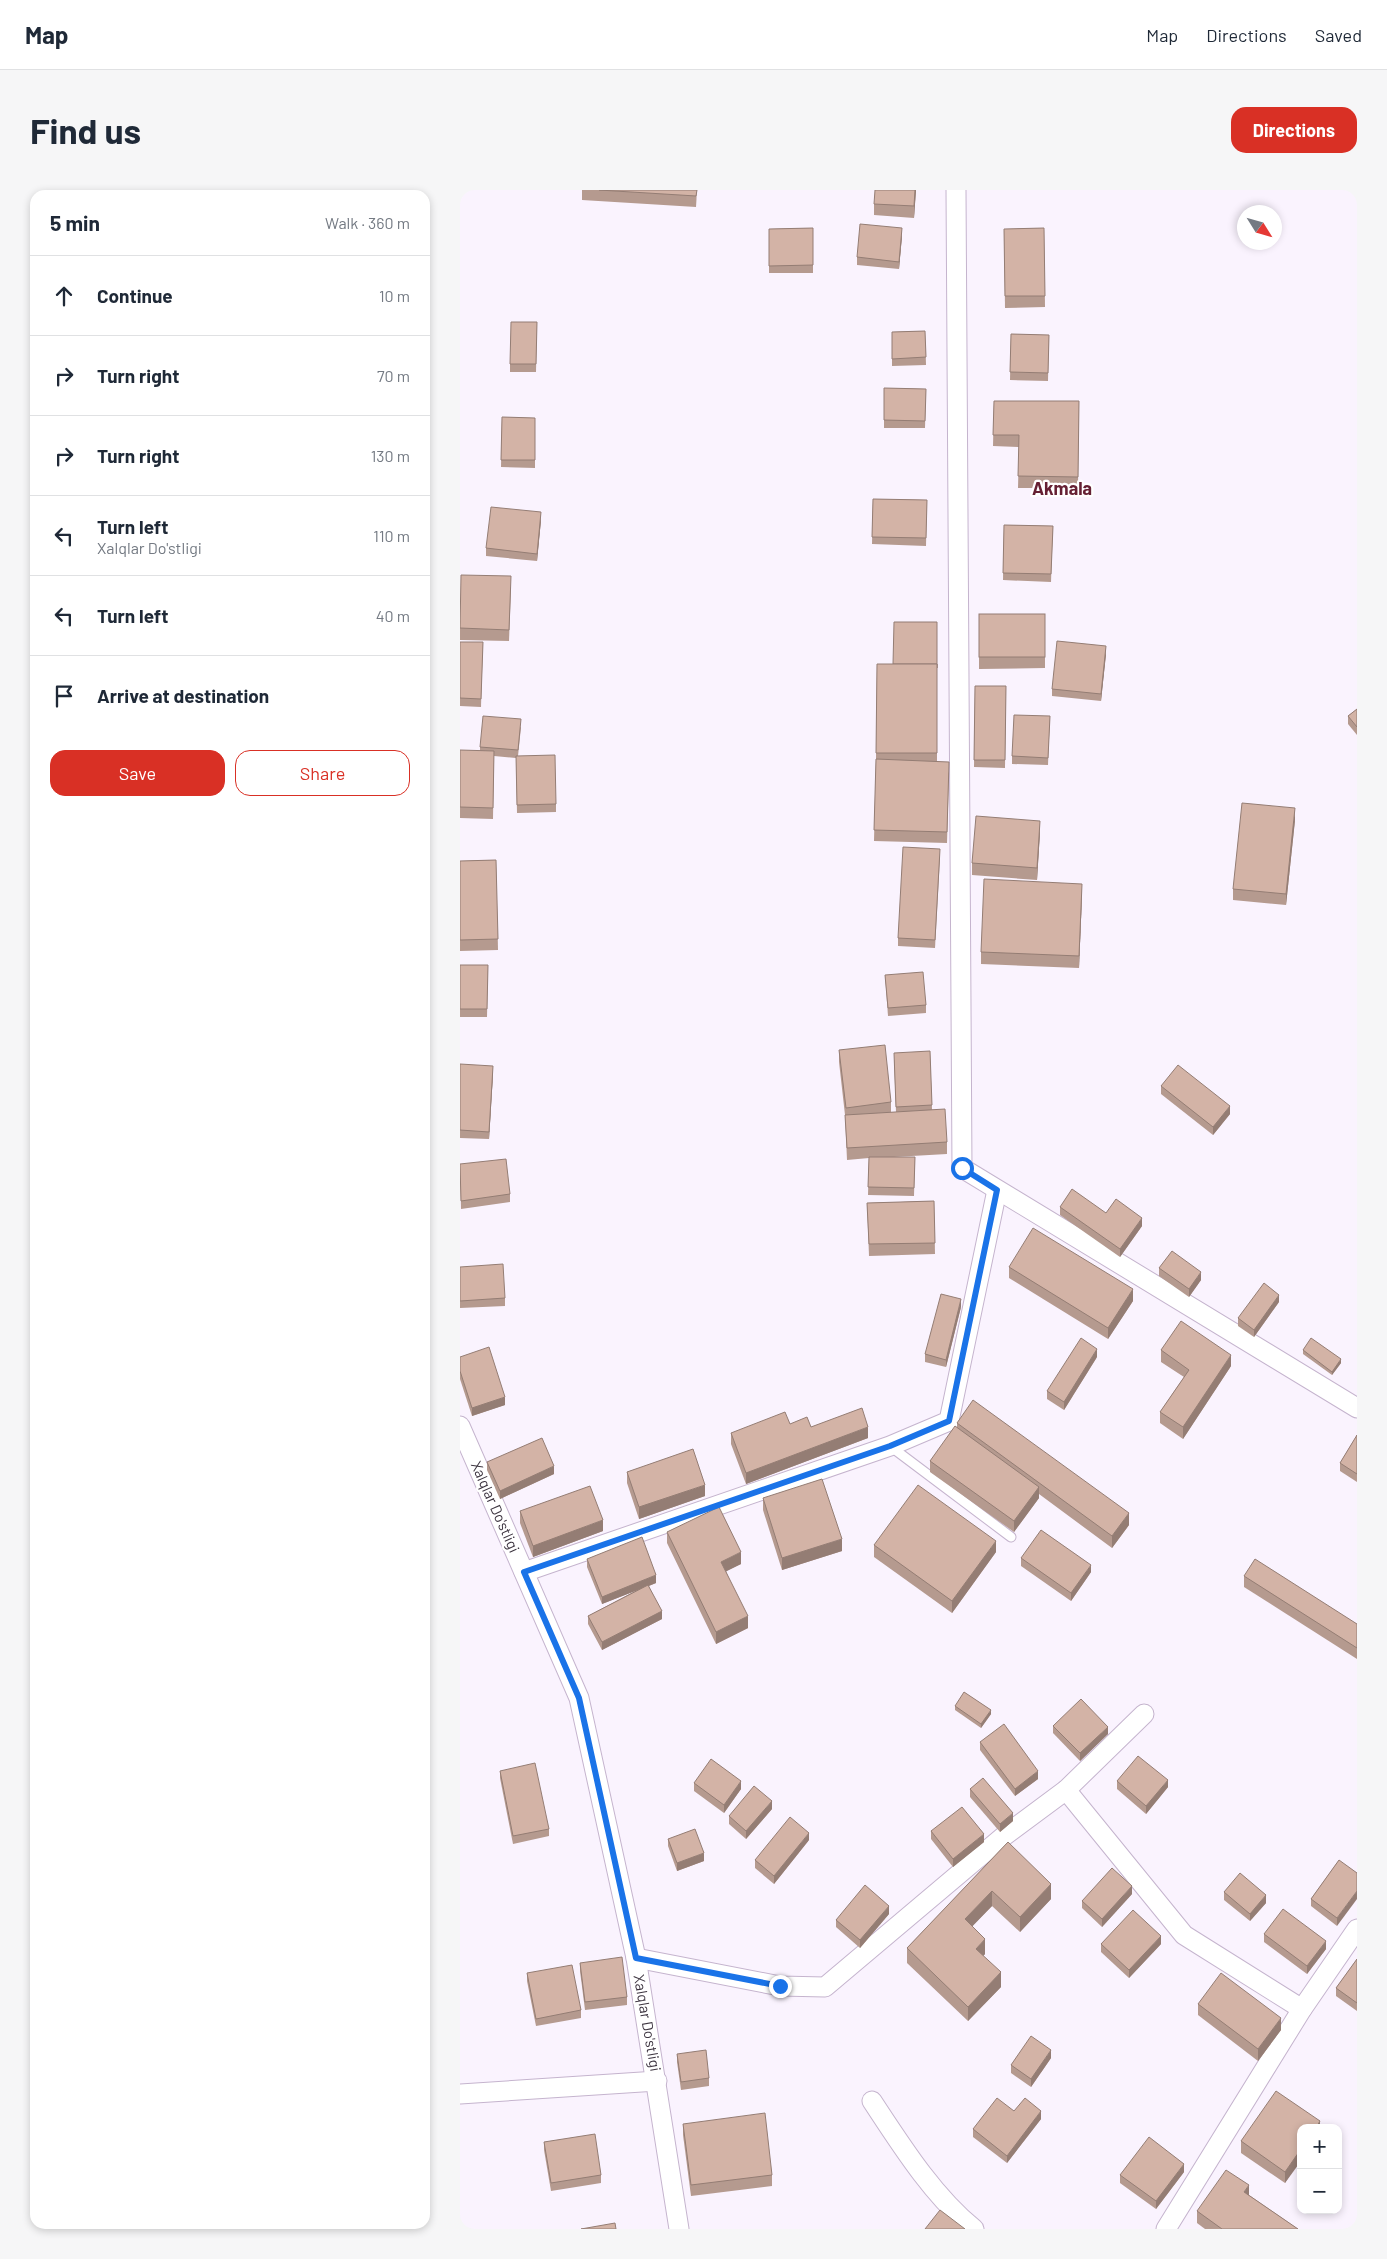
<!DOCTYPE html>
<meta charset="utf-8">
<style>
:root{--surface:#fff;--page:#f6f6f7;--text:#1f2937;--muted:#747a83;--line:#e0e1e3;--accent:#d93025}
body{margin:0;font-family:Barlow,sans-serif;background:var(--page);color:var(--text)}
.controls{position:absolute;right:15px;bottom:15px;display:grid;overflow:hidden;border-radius:10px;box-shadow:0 2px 8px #0003}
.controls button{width:45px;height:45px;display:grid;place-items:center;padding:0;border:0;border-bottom:1px solid var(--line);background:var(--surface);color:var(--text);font:25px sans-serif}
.compass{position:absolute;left:777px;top:15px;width:45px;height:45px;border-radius:50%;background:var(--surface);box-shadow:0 2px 8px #0003;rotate:127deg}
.stop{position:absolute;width:15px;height:15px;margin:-11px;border:4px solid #1a73e8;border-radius:50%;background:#fff}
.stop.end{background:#1a73e8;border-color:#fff;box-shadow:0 1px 5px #0008}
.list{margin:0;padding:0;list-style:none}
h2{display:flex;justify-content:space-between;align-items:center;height:65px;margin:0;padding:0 20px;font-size:21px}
h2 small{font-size:16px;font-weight:400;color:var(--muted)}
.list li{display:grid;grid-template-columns:32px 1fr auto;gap:15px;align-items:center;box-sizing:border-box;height:80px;padding:0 20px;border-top:1px solid var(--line)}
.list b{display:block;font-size:19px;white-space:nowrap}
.list p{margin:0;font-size:16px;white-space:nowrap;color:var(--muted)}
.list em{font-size:16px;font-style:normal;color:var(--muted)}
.actions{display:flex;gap:10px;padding:15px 20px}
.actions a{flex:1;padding:11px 0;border:1px solid var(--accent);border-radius:15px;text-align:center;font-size:18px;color:var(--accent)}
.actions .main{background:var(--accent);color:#fff}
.icon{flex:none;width:28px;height:28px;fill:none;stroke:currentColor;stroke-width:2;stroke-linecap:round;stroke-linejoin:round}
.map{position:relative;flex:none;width:897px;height:2039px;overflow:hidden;border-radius:15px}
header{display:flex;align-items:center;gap:30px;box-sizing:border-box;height:70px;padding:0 25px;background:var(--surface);border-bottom:1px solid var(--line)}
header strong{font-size:24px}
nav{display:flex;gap:28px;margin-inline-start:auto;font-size:18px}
.intro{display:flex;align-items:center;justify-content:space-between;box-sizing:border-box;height:120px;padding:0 30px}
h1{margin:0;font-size:35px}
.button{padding:12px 22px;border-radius:15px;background:var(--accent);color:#fff;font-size:18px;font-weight:700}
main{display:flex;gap:30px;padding:0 30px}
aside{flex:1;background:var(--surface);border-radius:15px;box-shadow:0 2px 8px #0003}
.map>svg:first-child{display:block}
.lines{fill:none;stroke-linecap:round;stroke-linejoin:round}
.lane-casing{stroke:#c5b4ce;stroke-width:11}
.street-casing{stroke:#c5b4ce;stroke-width:21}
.lane{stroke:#fff;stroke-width:9}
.street{stroke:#fff;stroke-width:19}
.wall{fill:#b59a8f}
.shaded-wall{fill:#947d74}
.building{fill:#d3b3a6;stroke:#947d74}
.route{stroke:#1a73e8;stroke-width:6}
.labels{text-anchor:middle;stroke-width:4.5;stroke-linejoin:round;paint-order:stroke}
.street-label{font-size:15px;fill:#3d3540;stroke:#fff}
.quarter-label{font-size:18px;font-weight:bold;fill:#652033;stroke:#fff}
</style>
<header>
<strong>Map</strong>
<nav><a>Map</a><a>Directions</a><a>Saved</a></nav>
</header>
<div class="intro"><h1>Find us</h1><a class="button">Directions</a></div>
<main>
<aside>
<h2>5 min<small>Walk · 360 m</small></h2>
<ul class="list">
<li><svg class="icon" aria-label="ahead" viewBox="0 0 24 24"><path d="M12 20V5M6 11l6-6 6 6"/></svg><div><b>Continue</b></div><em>10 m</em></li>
<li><svg class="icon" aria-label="right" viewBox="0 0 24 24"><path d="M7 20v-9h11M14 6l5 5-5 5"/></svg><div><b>Turn right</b></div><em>70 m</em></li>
<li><svg class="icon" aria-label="right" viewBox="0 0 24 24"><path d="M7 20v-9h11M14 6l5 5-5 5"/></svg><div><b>Turn right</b></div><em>130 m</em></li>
<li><svg class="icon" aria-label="left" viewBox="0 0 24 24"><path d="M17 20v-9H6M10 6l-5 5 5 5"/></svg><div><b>Turn left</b><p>Xalqlar Do'stligi</p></div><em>110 m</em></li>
<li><svg class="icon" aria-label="left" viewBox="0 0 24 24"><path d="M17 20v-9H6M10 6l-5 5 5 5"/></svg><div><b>Turn left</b></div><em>40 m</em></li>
<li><svg class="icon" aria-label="arrive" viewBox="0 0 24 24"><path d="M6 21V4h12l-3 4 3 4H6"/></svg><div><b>Arrive at destination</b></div></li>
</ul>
<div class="actions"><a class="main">Save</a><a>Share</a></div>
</aside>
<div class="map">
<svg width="897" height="2039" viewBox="0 0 897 2039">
<rect width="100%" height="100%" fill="#faf3fe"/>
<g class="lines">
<defs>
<polyline id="lane" points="430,1256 551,1347"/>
<g id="street">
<polyline points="496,0 502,978 897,1218"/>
<polyline points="0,1236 119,1508 176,1768 219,2039"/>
<polyline points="64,1382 430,1256 489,1231 537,1000"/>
<polyline points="606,1600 724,1745 842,1819"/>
<polyline points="176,1768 320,1796 365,1797 544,1646 606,1600 684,1524"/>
<polyline points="0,1904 197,1891"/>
<path d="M412,1911C441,1955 473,2006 514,2039"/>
<polyline points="706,2039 842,1819 897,1739"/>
</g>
</defs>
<use href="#lane" class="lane-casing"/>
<use href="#street" class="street-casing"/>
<use href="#lane" class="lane"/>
<use href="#street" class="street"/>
</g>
<g class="wall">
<polygon points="122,0 237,0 236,17 122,10"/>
<polygon points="456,0 454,28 414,25 414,14"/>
<polygon points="353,38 353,83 309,83 309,39"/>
<polygon points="584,38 585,117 545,118 544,39"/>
<polygon points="442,46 439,79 397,75 397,67"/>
<polygon points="77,132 76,182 50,182 50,174"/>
<polygon points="465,141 466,175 432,176 432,142"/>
<polygon points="551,144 589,145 588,191 550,190"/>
<polygon points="424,198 466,199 465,238 424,238"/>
<polygon points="534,211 619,211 618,298 558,298 559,257 533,256"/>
<polygon points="42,227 75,228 75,278 41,277"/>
<polygon points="413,309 467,310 466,356 412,354"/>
<polygon points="81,330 77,371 26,366 26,358"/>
<polygon points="544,335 593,336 591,392 543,390"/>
<polygon points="51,397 49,451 0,450 0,431"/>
<polygon points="519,424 585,424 585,478 519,479"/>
<polygon points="477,432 477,571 489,583 487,653 414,651 416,569 417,474 433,474"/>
<polygon points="0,452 23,452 21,517 0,516"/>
<polygon points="646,464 641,511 592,506 592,499"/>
<polygon points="515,496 546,496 545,578 514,577"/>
<polygon points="897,519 897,545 888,534 888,526"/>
<polygon points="590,526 588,575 552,574 552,566"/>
<polygon points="61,537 58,566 96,614 96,622 57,623 56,568 34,566 33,629 0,628 0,560 20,561 20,557"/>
<polygon points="835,630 826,715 773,710 773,699"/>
<polygon points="580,642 577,690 512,685 512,673"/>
<polygon points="480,667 475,758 438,756 438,748"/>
<polygon points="36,670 38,760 0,761 0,671"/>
<polygon points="622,705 619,778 521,774 521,762"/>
<polygon points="0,775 28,775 27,827 0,827"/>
<polygon points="425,785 466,815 466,823 428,826"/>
<polygon points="379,860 431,912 431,922 436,922 434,870 470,861 472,919 487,952 487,964 434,967 455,967 454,1006 408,1005 409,968 387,970 385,925 379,872"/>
<polygon points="0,874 33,884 29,949 0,948"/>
<polygon points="701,896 770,924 753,945 701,904"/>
<polygon points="0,974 50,1004 50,1012 1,1019"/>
<polygon points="474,1011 475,1064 409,1066 407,1013"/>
<polygon points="600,1017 646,1023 682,1036 660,1067 600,1025"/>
<polygon points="0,1077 45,1108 45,1116 0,1118"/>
<polygon points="549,1077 673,1111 648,1149 549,1088"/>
<polygon points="699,1078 741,1090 729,1107 699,1086"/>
<polygon points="819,1112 794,1147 778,1136 778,1128"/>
<polygon points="501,1117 486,1177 465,1172 465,1164"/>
<polygon points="701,1160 771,1176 723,1249 700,1233 700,1222 724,1187 701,1172"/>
<polygon points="843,1160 881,1173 872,1185 843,1164"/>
<polygon points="0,1167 45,1215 12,1226 0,1189"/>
<polygon points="637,1167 604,1220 587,1209 587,1201"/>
<polygon points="497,1233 669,1335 652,1358 579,1304 579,1308 554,1342 470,1282 470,1271 497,1238"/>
<polygon points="330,1234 351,1237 408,1248 286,1294 271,1254 271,1243"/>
<polygon points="897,1245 897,1292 880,1281 880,1273"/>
<polygon points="27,1272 94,1284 40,1309 27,1280"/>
<polygon points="167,1282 245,1306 179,1329 167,1293"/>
<polygon points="303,1308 382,1361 322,1380 303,1320"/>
<polygon points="60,1321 143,1341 73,1367 60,1333"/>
<polygon points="207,1342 281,1374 266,1381 288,1438 256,1454 207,1353"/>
<polygon points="414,1355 536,1362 492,1423 414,1367"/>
<polygon points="561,1368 631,1382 611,1411 561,1376"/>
<polygon points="127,1369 196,1393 189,1396 202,1429 142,1460 128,1434 128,1426 177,1400 142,1414 127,1377"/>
<polygon points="784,1386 897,1434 897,1469 784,1397"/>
<polygon points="495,1516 531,1524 521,1538 495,1520"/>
<polygon points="593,1536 648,1544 620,1571 593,1543"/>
<polygon points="520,1552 578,1589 555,1606 520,1560"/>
<polygon points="40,1581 89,1639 89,1646 53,1654 40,1588"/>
<polygon points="657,1591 708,1597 686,1624 657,1599"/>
<polygon points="234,1593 281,1599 264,1623 234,1601"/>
<polygon points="510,1599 553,1631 540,1642 510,1607"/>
<polygon points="312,1619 286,1649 269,1634 269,1626"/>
<polygon points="471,1641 524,1652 493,1677 471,1649"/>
<polygon points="208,1649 244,1671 217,1681 208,1656"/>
<polygon points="349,1650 314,1694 295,1678 295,1670"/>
<polygon points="548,1652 591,1709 560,1742 532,1716 512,1736 525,1764 523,1766 541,1797 508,1831 447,1773 447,1758"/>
<polygon points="879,1670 877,1736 851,1716 851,1709"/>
<polygon points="764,1702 806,1713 790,1731 764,1710"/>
<polygon points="672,1704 642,1737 622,1718 622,1711"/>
<polygon points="429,1724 400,1758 376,1737 376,1730"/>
<polygon points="804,1744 866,1759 847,1784 804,1752"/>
<polygon points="641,1754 701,1754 669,1788 641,1762"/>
<polygon points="897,1769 897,1821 876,1806 876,1798"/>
<polygon points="120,1773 167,1807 167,1815 125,1820 120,1781"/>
<polygon points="67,1783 121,1820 121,1828 76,1836 67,1791"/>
<polygon points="738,1814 821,1840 798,1871 738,1825"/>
<polygon points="217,1864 249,1888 249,1896 221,1900 217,1872"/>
<polygon points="591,1868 571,1897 551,1883 551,1875"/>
<polygon points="554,1921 581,1929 547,1973 513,1947 513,1939"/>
<polygon points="223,1934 312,1985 312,1996 231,2006 223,1945"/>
<polygon points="860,1938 825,1993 781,1963 781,1951"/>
<polygon points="84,1952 141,1985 141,1993 91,2001 84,1960"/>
<polygon points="724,1982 696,2019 660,1993 660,1985"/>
<polygon points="789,2005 838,2039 745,2039 737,2033 737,2021"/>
</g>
<g class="shaded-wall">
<polygon points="455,0 456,0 454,28 454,16"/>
<polygon points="442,38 442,46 439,79 439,72"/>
<polygon points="81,322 81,330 77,371 77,364"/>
<polygon points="646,456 646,464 641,511 641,504"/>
<polygon points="835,618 835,630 826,715 826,704"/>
<polygon points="580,631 580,642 577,690 577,678"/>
<polygon points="622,694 622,705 619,778 619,766"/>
<polygon points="33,876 33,884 29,949 29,942"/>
<polygon points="770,916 770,924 753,945 753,937"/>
<polygon points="682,1028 682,1036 660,1067 660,1059"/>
<polygon points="741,1082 741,1090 729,1107 729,1099"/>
<polygon points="673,1099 673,1111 648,1149 648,1138"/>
<polygon points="819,1105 819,1112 794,1147 794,1140"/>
<polygon points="501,1109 501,1117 486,1177 486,1170"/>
<polygon points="637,1159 637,1167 604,1220 604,1212"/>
<polygon points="771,1165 771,1176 723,1249 723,1237"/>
<polygon points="881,1169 881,1173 872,1185 872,1182"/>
<polygon points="45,1207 45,1215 12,1226 12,1218"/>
<polygon points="408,1237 408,1248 286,1294 286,1283"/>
<polygon points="94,1276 94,1284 40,1309 40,1301"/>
<polygon points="245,1295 245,1306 179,1329 179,1317"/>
<polygon points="579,1297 579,1308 554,1342 554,1331"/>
<polygon points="669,1323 669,1335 652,1358 652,1346"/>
<polygon points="143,1330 143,1341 73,1367 73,1356"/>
<polygon points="382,1349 382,1361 322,1380 322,1368"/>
<polygon points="536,1351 536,1362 492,1423 492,1411"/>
<polygon points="281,1362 281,1374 261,1384 261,1372"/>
<polygon points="631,1375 631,1382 611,1411 611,1403"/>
<polygon points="196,1385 196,1393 142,1414 142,1407"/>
<polygon points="202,1421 202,1429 142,1460 142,1452"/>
<polygon points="288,1426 288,1438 256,1454 256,1442"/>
<polygon points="531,1520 531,1524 521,1538 521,1534"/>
<polygon points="648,1537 648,1544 620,1571 620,1563"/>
<polygon points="578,1581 578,1589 555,1606 555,1599"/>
<polygon points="708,1590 708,1597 686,1624 686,1616"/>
<polygon points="281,1591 281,1599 264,1623 264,1615"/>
<polygon points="312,1611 312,1619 286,1649 286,1641"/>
<polygon points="553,1623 553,1631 540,1642 540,1634"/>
<polygon points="349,1643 349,1650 314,1694 314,1686"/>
<polygon points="524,1644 524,1652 493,1677 493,1669"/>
<polygon points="244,1663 244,1671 217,1681 217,1673"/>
<polygon points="591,1694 591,1709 560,1742 560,1727"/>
<polygon points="672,1696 672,1704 642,1737 642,1729"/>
<polygon points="532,1701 532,1716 505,1744 505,1729"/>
<polygon points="897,1701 897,1709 877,1736 877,1728"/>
<polygon points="806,1705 806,1713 790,1731 790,1724"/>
<polygon points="429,1716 429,1724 400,1758 400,1750"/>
<polygon points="701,1746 701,1754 669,1788 669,1780"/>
<polygon points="525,1749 525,1764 516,1774 516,1759"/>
<polygon points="866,1751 866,1759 847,1784 847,1776"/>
<polygon points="541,1782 541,1797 508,1831 508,1817"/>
<polygon points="821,1828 821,1840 798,1871 798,1859"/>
<polygon points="591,1860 591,1868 571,1897 571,1889"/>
<polygon points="581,1921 581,1929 547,1973 547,1966"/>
<polygon points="860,1931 860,1938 856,1938"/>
<polygon points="841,1959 841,1971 825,1993 825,1982"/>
<polygon points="724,1974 724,1982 696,2019 696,2011"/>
<polygon points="789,1995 789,2007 784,2002"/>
</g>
<g class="building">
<polygon points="139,0 237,0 236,6"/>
<polygon points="415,0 455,0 454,16 414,14"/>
<polygon points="400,34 442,38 439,72 397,67"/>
<polygon points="353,38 353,75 309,76 309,39"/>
<polygon points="584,38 585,106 545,106 544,39"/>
<polygon points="51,132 77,132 76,174 50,174"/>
<polygon points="465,141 466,167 432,169 432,142"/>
<polygon points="551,144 589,145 588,183 550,182"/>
<polygon points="424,198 466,199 465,231 424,230"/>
<polygon points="534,211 619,211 618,287 558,286 559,245 533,245"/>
<polygon points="42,227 75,228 75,270 41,270"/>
<polygon points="413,309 467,310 466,348 412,347"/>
<polygon points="31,317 81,322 77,364 26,358"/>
<polygon points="544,335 593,336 591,384 543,383"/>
<polygon points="1,385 51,386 49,440 0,438"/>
<rect x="519" y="424" width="66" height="43"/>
<polygon points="434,432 477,432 477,478 477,474 433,474"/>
<polygon points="597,451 646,456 641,504 592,499"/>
<polygon points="0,452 23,452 21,509 0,508"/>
<polygon points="417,474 477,474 477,563 416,563"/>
<polygon points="515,496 546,496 545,570 514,570"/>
<polygon points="897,519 897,537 888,526"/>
<polygon points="554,525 590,526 588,568 552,566"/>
<polygon points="23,526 61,529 58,560 20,557"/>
<polygon points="0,560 34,561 33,618 0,617"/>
<polygon points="95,565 96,614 57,615 56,566"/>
<polygon points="416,569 489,572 487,642 414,640"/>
<polygon points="782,613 835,618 826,704 773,699"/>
<polygon points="516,626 580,631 577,678 512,673"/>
<polygon points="443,657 480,659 475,750 438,748"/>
<polygon points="36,670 38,749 0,750 0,671"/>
<polygon points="524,689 622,694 619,766 521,762"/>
<polygon points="0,775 28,775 27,819 0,819"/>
<polygon points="463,782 466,815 428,818 425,785"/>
<polygon points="425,855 431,912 386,918 379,860"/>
<polygon points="470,861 472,915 436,917 434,863"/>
<polygon points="0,874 33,876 29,942 0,940"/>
<polygon points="718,875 770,916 753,937 701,896"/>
<polygon points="485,919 487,952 387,958 385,925"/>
<polygon points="409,967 455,967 454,998 408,997"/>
<polygon points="46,969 50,1004 1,1011 0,974"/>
<polygon points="612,999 646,1023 656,1009 682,1028 660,1059 600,1017"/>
<polygon points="474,1011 475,1053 409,1054 407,1013"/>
<polygon points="573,1038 673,1099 648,1138 549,1077"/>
<polygon points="712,1061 741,1082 729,1099 699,1078"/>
<polygon points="43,1074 45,1108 0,1111 0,1077"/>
<polygon points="804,1093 819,1105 794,1140 778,1128"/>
<polygon points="481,1104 501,1109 486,1170 465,1164"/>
<polygon points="721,1131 771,1165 723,1237 700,1222 729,1180 701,1160"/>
<polygon points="621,1148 637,1159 604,1212 587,1201"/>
<polygon points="851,1148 881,1169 872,1182 843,1160"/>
<polygon points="29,1157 45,1207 12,1218 0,1181 0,1167"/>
<polygon points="513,1210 669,1323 652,1346 497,1233"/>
<polygon points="402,1218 408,1237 286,1283 271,1243 325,1222 330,1234 347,1227 351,1237"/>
<polygon points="495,1236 579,1297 554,1331 470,1271"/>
<polygon points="897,1245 897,1284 880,1273"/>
<polygon points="82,1248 94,1276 40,1301 27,1272"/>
<polygon points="233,1259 245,1295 179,1317 167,1282"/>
<polygon points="362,1289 382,1349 322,1368 303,1308"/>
<polygon points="458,1295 536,1351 492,1411 414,1355"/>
<polygon points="130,1296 143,1330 73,1356 60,1321"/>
<polygon points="259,1317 281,1362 261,1372 288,1426 256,1442 207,1342"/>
<polygon points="581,1340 631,1375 611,1403 561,1368"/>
<polygon points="182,1347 196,1385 142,1407 127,1369"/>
<polygon points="795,1369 897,1434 897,1458 784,1386"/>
<polygon points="188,1395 202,1421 142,1452 128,1426"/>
<polygon points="504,1502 531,1520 521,1534 495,1516"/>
<polygon points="621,1509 648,1537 620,1563 593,1536"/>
<polygon points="544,1534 578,1581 555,1599 520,1552"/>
<polygon points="678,1566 708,1590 686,1616 657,1591"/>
<polygon points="251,1569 281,1591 264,1615 234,1593"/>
<polygon points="75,1573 89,1639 53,1646 40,1581"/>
<polygon points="523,1588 553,1623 540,1634 510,1599"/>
<polygon points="294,1596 312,1611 286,1641 269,1626"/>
<polygon points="502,1617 524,1644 493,1669 471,1641"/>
<polygon points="330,1627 349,1643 314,1686 295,1670"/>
<polygon points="235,1639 244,1663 217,1673 208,1649"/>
<polygon points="548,1652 591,1694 560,1727 532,1701 505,1729 525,1749 516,1759 541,1782 508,1817 447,1758"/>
<polygon points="879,1670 897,1683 897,1701 877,1728 851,1709"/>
<polygon points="652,1678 672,1696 642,1729 622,1711"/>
<polygon points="780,1683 806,1705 790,1724 764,1702"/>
<polygon points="405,1695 429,1716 400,1750 376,1730"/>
<polygon points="823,1719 866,1751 847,1776 804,1744"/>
<polygon points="673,1720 701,1746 669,1780 641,1754"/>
<polygon points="162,1767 167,1807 125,1812 120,1773"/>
<polygon points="897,1769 897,1813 876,1798"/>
<polygon points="112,1775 121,1820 76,1829 67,1783"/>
<polygon points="761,1783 821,1828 798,1859 738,1814"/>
<polygon points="571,1846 591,1860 571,1889 551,1875"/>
<polygon points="246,1860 249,1888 221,1892 217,1864"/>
<polygon points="816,1901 860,1931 856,1938 841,1938 841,1959 825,1982 781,1951"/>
<polygon points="537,1908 554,1921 565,1908 581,1921 547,1966 513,1939"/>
<polygon points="305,1923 312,1985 231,1995 223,1934"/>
<polygon points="135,1944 141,1985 91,1993 84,1952"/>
<polygon points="689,1947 724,1974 696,2011 660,1985"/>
<polygon points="766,1980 789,1995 784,2002 838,2039 762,2039 737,2021"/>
<polygon points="480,2020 505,2039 465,2039"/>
<polygon points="155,2033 156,2039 121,2039"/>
</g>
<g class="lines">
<polyline class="route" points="320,1796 176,1768 119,1508 64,1382 430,1256 489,1231 537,1000 502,978"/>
</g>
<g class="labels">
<g class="street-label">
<text transform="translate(35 1317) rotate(66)" y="5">Xalqlar Do'stligi</text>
<text transform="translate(187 1833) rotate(80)" y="5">Xalqlar Do'stligi</text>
</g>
<g class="quarter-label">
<text x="602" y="305">Akmala</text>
</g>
</g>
</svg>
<div class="controls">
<button>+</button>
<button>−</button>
</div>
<svg class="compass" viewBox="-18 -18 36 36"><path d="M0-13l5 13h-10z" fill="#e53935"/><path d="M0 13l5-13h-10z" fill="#747a83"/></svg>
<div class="stop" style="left:502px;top:978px"></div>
<div class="stop end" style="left:320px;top:1796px"></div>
</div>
</main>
